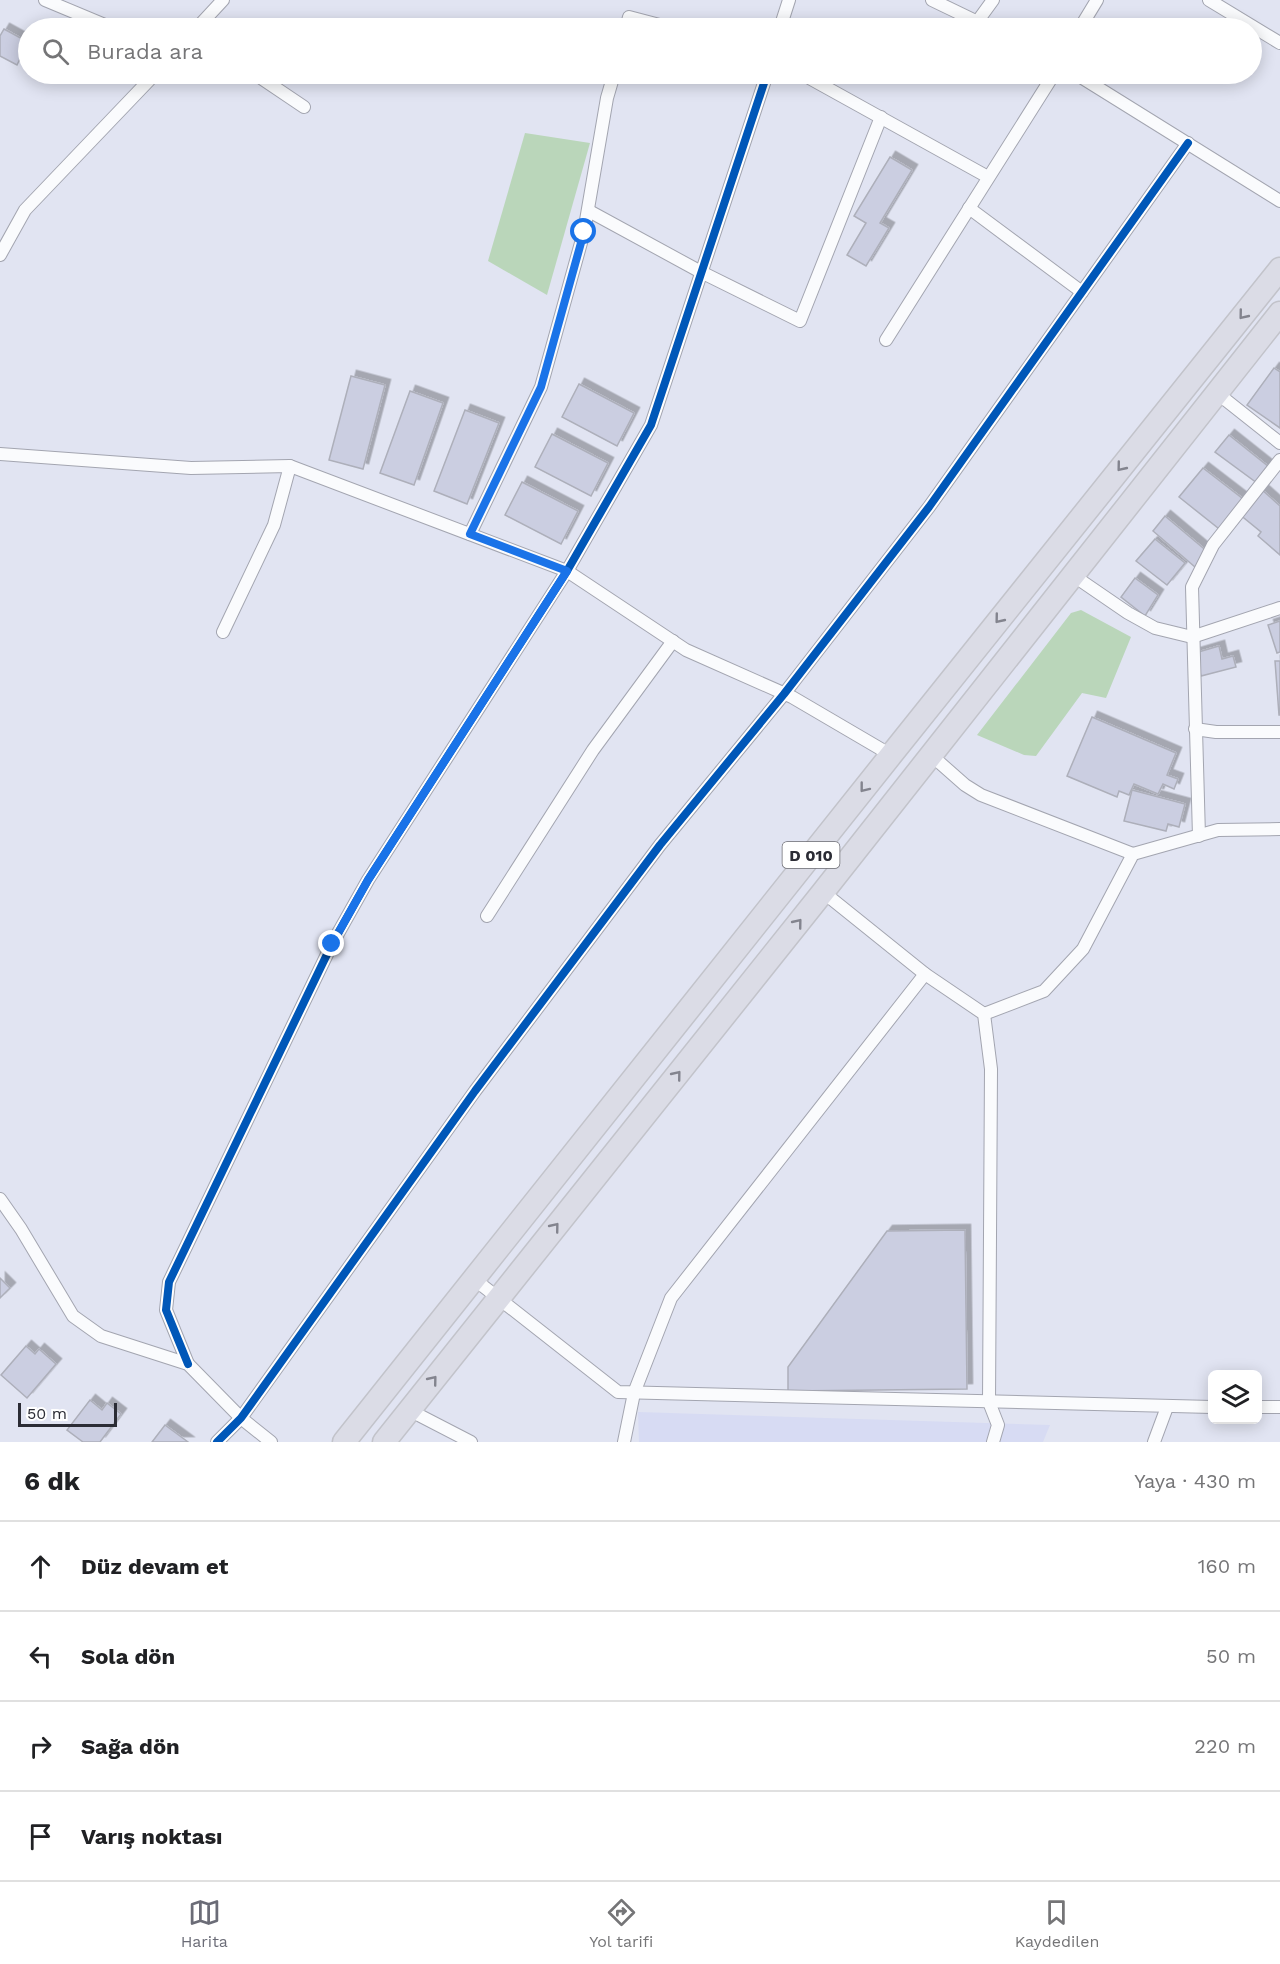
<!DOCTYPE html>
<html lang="tr">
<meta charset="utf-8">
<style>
:root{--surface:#fff;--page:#f6f6f6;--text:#202124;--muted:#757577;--line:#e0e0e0;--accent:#6b6c77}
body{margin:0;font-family:"Work Sans",sans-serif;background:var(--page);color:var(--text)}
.controls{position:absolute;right:18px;bottom:18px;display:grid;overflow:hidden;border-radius:9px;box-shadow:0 3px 15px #0003}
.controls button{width:54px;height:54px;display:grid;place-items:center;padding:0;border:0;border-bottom:2px solid var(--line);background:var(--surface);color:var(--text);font:30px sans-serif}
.scale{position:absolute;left:18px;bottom:15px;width:99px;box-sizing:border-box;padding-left:6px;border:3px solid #2b2c35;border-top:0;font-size:16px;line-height:21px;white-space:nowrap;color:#2b2c35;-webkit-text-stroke:4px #fff;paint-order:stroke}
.stop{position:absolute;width:18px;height:18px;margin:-14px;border:4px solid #1a73e8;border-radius:50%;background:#fff}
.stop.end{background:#1a73e8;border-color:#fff;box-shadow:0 2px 6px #0008}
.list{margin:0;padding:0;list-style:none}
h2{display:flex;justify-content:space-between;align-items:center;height:78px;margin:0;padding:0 24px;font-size:26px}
h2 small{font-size:20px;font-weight:400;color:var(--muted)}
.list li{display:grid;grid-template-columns:39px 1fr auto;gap:18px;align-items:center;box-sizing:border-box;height:90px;padding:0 24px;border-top:2px solid var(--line)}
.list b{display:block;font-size:22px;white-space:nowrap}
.list em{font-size:20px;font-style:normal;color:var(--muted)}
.icon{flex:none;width:33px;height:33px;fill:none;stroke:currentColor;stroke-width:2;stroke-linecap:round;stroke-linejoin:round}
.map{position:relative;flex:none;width:1280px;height:1442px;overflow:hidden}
.search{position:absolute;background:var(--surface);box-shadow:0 3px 15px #0003;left:18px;right:18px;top:18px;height:66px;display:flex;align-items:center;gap:15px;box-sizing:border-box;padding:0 21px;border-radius:33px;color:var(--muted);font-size:22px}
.sheet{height:438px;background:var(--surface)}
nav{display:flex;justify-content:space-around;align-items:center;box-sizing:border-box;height:84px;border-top:2px solid var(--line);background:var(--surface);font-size:16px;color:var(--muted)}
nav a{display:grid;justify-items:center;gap:3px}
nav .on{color:var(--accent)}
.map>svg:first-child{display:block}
.built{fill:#d7dbf3}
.green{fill:#bad6ba}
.building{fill:#cbcee1;stroke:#adafba;stroke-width:1.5;filter:url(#shadow)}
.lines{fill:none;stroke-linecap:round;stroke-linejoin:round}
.street-casing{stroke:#a3a5b0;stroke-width:14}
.highway-casing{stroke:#c2c3ca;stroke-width:25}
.street{stroke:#fafbfd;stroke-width:12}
.highway{stroke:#dbdce6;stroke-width:22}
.cycleway-casing{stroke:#fff;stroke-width:11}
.cycleway{stroke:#0057b8;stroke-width:8}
.oneway{stroke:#83848e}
.route{stroke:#1a73e8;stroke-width:8}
.labels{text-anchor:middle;stroke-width:5;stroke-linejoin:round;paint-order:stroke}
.shield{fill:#fff;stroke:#6b6b72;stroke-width:1.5}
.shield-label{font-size:16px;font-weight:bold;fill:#2b2c35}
</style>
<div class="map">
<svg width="1280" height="1442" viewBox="0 0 1280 1442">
<defs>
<filter id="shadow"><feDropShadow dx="5.5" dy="-5.5" stdDeviation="0" flood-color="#0004"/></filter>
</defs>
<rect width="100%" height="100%" fill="#e1e4f2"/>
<polygon class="built" points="638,1412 1050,1425 1043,1442 639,1442"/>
<g class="green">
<polygon points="525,133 590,143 547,295 488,261"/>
<polygon points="1081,610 1131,637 1106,698 1082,693 1036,756 1024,755 977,735 1071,613"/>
</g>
<g class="building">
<polygon points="4,29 28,42 17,65 0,56 0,36"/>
<polygon points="890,157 912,170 880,223 889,228 866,266 847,255 866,223 854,216"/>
<polygon points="1274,368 1280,372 1280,428 1247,405"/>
<polygon points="351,376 385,385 363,469 329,460"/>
<polygon points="579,384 634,413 617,446 562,417"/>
<polygon points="410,391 443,403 414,485 380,473"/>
<polygon points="465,410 499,423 467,504 434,491"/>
<polygon points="552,434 608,463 591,496 535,467"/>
<polygon points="1229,435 1269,467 1257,483 1215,452"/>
<polygon points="1203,468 1247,502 1223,532 1179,497"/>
<polygon points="522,482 578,511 561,544 505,515"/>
<polygon points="1261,489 1280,506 1280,555 1258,536 1261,532 1239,514"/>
<polygon points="1165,516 1209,553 1195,567 1153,531"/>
<polygon points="1155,539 1185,563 1167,585 1136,561"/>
<polygon points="1135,578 1158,595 1145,616 1121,597"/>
<polygon points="1280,621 1280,652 1277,653 1268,625"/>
<polygon points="1219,646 1222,659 1233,656 1236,667 1201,676 1195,653"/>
<polygon points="1275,661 1280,661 1280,715 1279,715"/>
<polygon points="1092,717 1176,753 1167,775 1178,779 1174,789 1163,784 1158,794 1134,784 1129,795 1119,791 1117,797 1067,776"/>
<polygon points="1132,790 1185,804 1179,827 1168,824 1166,831 1124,821"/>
<polygon points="965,1230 967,1389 788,1391 788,1367 887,1231"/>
<polygon points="0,1278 10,1288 0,1298"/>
<polygon points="26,1346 35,1354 39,1349 56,1364 27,1398 1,1375"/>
<polygon points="90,1400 102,1410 107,1403 121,1414 100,1442 83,1442 67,1430"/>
<polygon points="165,1425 188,1442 152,1442"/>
</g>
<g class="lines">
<defs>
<g id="street">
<polyline points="45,0 112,28"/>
<polyline points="932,0 990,28"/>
<polyline points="1209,0 1280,43"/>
<polyline points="977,22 993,0"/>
<polyline points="197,28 223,0"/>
<polyline points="626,28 629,17 671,28"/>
<polyline points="780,28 789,0"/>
<polyline points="1080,28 1097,0"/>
<polyline points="255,74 304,107"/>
<polyline points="802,74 988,177"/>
<polyline points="1076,74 1280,201"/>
<polyline points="969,208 1082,292"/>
<polyline points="589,211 701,272 800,321 881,117"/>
<polyline points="0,255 25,210 155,74"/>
<polyline points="886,340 1054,74"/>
<polyline points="1217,393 1280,443"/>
<polyline points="0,454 191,468 290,466 567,571 686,650 792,697 891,755"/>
<polyline points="470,534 541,387 584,232 607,98 614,74"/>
<polyline points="1074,576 1128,613 1155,628 1192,637 1280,608"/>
<polyline points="223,632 274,525 290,466"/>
<polyline points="1195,729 1216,732 1280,732"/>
<polyline points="931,755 965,785 981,795 1133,854"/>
<polyline points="1199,836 1192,587 1213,545 1280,460"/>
<polyline points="823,892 925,974 984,1014 991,1069 989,1402 998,1425 993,1442"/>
<polyline points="487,916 593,750 673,641"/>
<polyline points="984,1014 1044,991 1083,949 1133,854 1218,830 1280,829"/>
<polyline points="0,1199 21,1229 73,1316 101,1336 188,1364 241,1418 271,1442"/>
<polyline points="474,1279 618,1392 1212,1407"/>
<polyline points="188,1364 166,1310 169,1282 332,944 368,880 567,571 651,425 767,74"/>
<polyline points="1258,1407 1280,1407"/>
<polyline points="409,1410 471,1442"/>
<polyline points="217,1442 241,1418 475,1091 660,845 784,694 929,507 1188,143"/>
<polyline points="624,1442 634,1393 671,1298 925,974"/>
<polyline points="1154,1442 1167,1407"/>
</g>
<g id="highway">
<polyline points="344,1442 891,755 1280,269"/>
<polyline points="384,1442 823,892 1280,313"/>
</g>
</defs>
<use href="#street" class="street-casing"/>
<use href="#highway" class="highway-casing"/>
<use href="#street" class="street"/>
<use href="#highway" class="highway"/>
<defs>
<g id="cycleway">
<polyline points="188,1364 166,1310 169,1282 332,944 368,880 567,571 651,425 767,74"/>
<polyline points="217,1442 241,1418 475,1091 660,845 784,694 929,507 1188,143"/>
</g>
</defs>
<use href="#cycleway" class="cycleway-casing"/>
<use href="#cycleway" class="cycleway"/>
</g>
<defs><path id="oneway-chevron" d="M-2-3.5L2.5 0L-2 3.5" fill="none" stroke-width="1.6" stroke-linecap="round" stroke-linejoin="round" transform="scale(1.5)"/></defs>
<g class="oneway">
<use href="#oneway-chevron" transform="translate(1243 315) rotate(129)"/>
<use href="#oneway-chevron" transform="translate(1121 467) rotate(129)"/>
<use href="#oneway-chevron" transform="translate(999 619) rotate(129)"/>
<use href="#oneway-chevron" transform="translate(864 788) rotate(128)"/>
<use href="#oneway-chevron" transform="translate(798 923) rotate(-51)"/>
<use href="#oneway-chevron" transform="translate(677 1075) rotate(-51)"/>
<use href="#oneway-chevron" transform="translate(555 1227) rotate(-51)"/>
<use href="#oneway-chevron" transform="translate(433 1380) rotate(-51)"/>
</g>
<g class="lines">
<polyline class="route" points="332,944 368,880 567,571 470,534 541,387 584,232"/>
</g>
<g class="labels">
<rect class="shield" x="782.5" y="842" width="57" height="26" rx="4.5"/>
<g class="shield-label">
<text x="811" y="861">D 010</text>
</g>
</g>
</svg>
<div class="controls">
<button><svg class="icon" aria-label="layers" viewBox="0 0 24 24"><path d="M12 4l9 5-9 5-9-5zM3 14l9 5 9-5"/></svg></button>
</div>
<div class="scale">50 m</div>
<div class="stop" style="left:584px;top:232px"></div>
<div class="stop end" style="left:332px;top:944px"></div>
<div class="search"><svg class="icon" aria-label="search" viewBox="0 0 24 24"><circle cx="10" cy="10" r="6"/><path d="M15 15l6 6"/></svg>Burada ara</div>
</div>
<section class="sheet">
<h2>6 dk<small>Yaya · 430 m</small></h2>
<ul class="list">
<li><svg class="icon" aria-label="ahead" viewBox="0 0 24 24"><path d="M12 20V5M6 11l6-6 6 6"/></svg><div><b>Düz devam et</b></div><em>160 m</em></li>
<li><svg class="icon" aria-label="left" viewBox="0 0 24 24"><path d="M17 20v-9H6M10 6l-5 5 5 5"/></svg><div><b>Sola dön</b></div><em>50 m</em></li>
<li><svg class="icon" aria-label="right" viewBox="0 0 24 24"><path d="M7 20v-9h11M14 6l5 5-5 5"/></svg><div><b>Sağa dön</b></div><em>220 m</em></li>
<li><svg class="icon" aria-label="arrive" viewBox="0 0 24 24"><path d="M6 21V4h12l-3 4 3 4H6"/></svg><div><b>Varış noktası</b></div></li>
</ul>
</section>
<nav>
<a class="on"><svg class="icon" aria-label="map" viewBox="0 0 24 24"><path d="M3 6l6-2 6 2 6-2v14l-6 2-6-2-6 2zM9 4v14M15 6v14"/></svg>Harita</a>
<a><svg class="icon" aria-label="directions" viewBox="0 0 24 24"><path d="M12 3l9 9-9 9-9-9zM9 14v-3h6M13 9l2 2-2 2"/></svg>Yol tarifi</a>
<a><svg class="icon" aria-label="saved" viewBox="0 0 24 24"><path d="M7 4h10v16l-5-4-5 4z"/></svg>Kaydedilen</a>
</nav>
